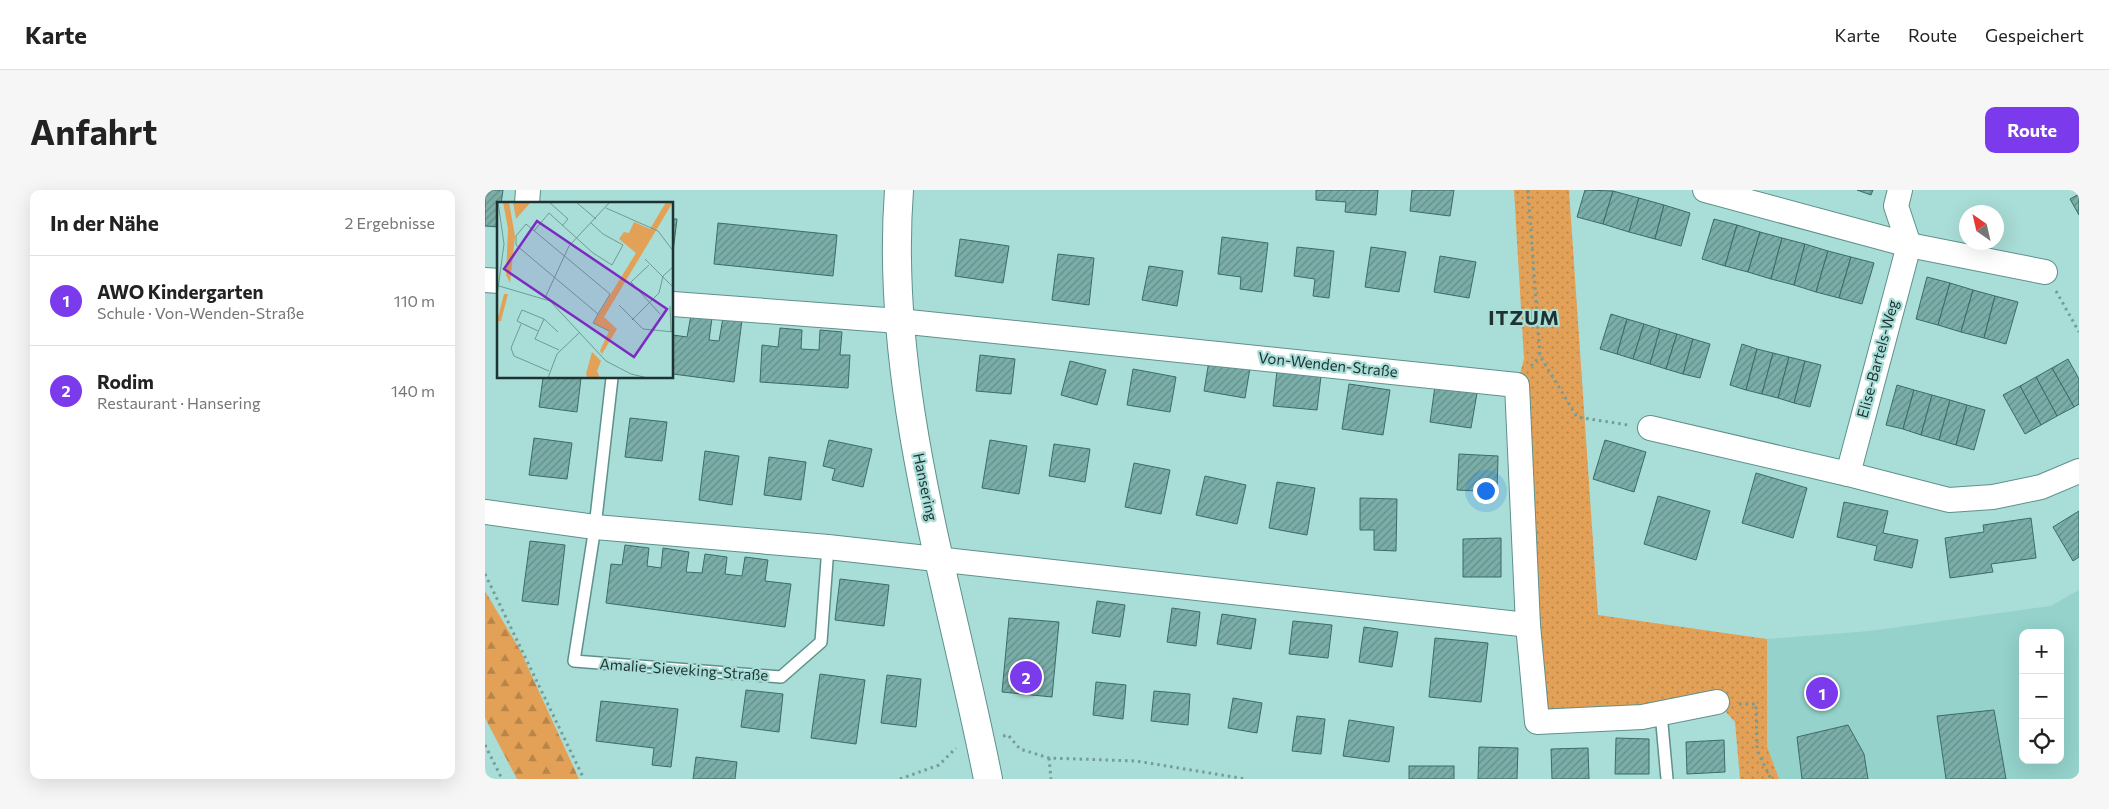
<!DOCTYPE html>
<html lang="de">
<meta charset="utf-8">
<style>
:root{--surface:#fff;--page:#f6f6f6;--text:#222;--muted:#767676;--line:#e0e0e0;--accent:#7c3aed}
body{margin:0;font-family:Commissioner,sans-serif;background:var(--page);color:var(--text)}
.controls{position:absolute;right:15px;bottom:15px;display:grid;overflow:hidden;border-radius:10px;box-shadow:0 5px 20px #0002}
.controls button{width:45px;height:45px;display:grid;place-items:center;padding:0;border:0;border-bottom:1px solid var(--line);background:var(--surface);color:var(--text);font:25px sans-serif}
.compass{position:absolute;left:1474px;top:15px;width:45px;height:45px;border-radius:50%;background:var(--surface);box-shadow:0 5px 20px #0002;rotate:326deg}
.you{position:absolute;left:1000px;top:300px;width:18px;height:18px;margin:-12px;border:4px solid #fff;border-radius:50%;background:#1a73e8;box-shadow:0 0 0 8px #1a73e833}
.badge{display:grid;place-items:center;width:32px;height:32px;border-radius:50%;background:var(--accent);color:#fff;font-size:16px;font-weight:700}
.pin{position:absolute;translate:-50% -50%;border:2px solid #fff;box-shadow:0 1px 5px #0006}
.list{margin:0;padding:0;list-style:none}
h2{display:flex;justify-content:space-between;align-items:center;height:65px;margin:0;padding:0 20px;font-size:21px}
h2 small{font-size:16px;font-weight:400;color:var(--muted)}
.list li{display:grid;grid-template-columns:32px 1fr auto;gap:15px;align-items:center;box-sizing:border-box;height:90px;padding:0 20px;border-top:1px solid var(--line)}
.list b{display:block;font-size:19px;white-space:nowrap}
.list p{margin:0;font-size:16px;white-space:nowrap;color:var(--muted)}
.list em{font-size:16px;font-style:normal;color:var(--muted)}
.icon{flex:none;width:28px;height:28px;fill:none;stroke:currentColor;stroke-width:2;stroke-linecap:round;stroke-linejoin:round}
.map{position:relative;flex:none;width:1594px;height:589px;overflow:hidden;border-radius:10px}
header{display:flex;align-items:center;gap:30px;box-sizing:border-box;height:70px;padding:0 25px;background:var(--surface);border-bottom:1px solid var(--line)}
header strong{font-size:24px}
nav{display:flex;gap:28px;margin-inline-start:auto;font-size:18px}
.intro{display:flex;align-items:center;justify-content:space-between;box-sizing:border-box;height:120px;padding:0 30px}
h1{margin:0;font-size:35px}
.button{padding:12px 22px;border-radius:10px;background:var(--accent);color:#fff;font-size:18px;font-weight:700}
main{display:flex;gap:30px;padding:0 30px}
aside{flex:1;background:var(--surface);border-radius:10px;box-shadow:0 5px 20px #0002}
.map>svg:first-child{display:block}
.built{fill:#94d2cb;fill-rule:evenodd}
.grass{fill:url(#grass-dots)}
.forest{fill:url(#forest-firs)}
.building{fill:url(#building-hatch);stroke:#3b6c67}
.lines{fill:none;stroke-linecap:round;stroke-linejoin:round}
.lane-casing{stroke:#5f918b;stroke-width:14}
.street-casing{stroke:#5f918b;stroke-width:26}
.secondary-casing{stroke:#5f918b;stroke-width:30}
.path{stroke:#759d98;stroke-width:3;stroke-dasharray:2.5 4;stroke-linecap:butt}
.lane{stroke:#fff;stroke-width:11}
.street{stroke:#fff;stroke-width:24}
.secondary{stroke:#fff;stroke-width:28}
.labels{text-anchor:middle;stroke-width:4.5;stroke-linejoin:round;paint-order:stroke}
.street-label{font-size:15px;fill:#1e3331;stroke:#a9ddd7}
.district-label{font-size:20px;font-weight:bold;letter-spacing:1px;fill:#1e3331;stroke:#a9ddd7}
.inset-road{fill:none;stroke:#719995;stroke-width:1}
.view{fill:#7b2cbf;fill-opacity:0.15;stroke:#7b2cbf;stroke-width:2.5}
.inset-edge{fill:none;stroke:#1e3331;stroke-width:2.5}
</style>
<header>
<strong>Karte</strong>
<nav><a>Karte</a><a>Route</a><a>Gespeichert</a></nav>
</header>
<div class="intro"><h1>Anfahrt</h1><a class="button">Route</a></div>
<main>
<aside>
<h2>In der Nähe<small>2 Ergebnisse</small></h2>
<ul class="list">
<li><span class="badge">1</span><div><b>AWO Kindergarten</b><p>Schule · Von-Wenden-Straße</p></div><em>110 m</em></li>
<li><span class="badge">2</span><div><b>Rodim</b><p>Restaurant · Hansering</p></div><em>140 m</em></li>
</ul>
</aside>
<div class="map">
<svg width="1594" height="589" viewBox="0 0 1594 589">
<defs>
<pattern id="grass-dots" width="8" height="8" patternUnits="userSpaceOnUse" patternTransform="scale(1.25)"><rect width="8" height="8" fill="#e3a157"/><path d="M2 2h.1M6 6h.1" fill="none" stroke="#b78449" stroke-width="1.8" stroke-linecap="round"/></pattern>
<pattern id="forest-firs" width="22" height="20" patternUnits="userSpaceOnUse" patternTransform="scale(1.25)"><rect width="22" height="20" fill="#e3a157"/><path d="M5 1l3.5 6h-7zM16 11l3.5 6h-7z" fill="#b78449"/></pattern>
<pattern id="building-hatch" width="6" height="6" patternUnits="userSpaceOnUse" patternTransform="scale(1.25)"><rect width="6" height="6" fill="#7baea8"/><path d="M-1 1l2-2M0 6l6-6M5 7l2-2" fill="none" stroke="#648e89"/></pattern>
</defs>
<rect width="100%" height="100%" fill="#a9ddd7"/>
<path class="built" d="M1594,400V589H1294L1282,556V449L1385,441L1566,416ZM1538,443H1575V570H1538Z"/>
<polygon class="grass" points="1029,0 1084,0 1113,425 1282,449 1282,556 1294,589 1255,589 1250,532 1232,512 1052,532 1032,195 1039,169"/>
<polygon class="forest" points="0,401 35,460 94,589 32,589 0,528"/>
<g class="building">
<polygon points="0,0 18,0 16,14 14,14 14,37 0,36"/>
<polygon points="831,0 893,0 891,25 860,22 861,12 831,10"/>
<polygon points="927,0 969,0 965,26 925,21"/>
<polygon points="1100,0 1128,1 1118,34 1092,27"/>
<polygon points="1372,0 1388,0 1386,5"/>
<polygon points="1128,1 1154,8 1144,42 1118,34"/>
<polygon points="1594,4 1594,25 1585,9"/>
<polygon points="1154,8 1179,15 1170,49 1144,42"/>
<polygon points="1179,15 1205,23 1196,56 1170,49"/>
<polygon points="188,29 192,29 188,62"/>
<polygon points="1229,29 1252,35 1240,76 1217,69"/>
<polygon points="233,33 352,45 348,86 229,74"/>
<polygon points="1252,35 1275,42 1263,82 1240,76"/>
<polygon points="1275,42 1297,48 1286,89 1263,82"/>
<polygon points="737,47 783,53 777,102 755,99 756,87 733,84"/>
<polygon points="1297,48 1320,54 1309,95 1286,89"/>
<polygon points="475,49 524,56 518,93 470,86"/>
<polygon points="1320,54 1343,61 1331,102 1309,95"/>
<polygon points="812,57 849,61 844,108 828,106 830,89 809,86"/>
<polygon points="886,57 921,62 914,102 880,97"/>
<polygon points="1343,61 1366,67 1354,108 1331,102"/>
<polygon points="573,64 609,68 604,115 567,110"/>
<polygon points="955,66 991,72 984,108 949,102"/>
<polygon points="1366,67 1389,73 1377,114 1354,108"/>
<polygon points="664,76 698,81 692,116 657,110"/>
<polygon points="1442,87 1465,93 1453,135 1431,129"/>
<polygon points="1465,93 1488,100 1476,142 1453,135"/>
<polygon points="1488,100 1510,106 1499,148 1476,142"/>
<polygon points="1510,106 1533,112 1521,154 1499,148"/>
<polygon points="1126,124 1142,129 1132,164 1115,159"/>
<polygon points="206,125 227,128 224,150 234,151 238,128 257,130 249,192 188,184 188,145 202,147"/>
<polygon points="1142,129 1159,134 1148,169 1132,164"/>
<polygon points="1159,134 1175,139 1165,174 1148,169"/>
<polygon points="295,138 317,140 316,159 334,160 335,140 357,142 355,165 365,165 363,198 275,192 277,155 293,157"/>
<polygon points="1175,139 1192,144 1181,179 1165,174"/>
<polygon points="1192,144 1208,149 1198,184 1181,179"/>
<polygon points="1208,149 1225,154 1215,188 1198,184"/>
<polygon points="1257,154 1272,159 1261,200 1245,195"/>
<polygon points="1272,159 1288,163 1277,204 1261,200"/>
<polygon points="1288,163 1304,167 1293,208 1277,204"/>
<polygon points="495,165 530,169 526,204 491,201"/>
<polygon points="1304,167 1320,171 1309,213 1293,208"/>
<polygon points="1583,169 1594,189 1594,214 1589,217 1567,178"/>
<polygon points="585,171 621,180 612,215 576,205"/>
<polygon points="724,171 765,178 760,208 719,201"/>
<polygon points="1320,171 1336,175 1325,217 1309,213"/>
<polygon points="1567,178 1589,217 1572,226 1551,187"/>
<polygon points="648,179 691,187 685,222 642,215"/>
<polygon points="792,181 836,186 832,220 788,216"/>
<polygon points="1551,187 1572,226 1556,235 1535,196"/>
<polygon points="58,188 96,188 92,222 54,217"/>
<polygon points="864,194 905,200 898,245 857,239"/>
<polygon points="1412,195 1429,200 1418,239 1401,235"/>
<polygon points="950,196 992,203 986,238 945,232"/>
<polygon points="1535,196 1556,235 1540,244 1518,205"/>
<polygon points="1429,200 1447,205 1436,245 1418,239"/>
<polygon points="1447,205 1465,210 1454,250 1436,245"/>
<polygon points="1465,210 1482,215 1471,255 1454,250"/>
<polygon points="1482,215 1500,220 1489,260 1471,255"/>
<polygon points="145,228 182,232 177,271 140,267"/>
<polygon points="49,248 87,253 82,289 44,285"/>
<polygon points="344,250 387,259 378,297 347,290 350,279 338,276"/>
<polygon points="505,250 542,256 534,304 497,298"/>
<polygon points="1120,250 1161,262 1149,302 1108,289"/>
<polygon points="569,254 605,259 600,292 564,286"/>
<polygon points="220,261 254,266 247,315 214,310"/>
<polygon points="974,264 1013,266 1012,302 972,300"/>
<polygon points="284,267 321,272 316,310 279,305"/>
<polygon points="649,273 685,280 676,324 640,317"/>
<polygon points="1271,283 1322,298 1308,348 1257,333"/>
<polygon points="720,286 761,295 752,334 711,325"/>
<polygon points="792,292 830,298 822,345 784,338"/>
<polygon points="1173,306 1225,321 1211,370 1159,354"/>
<polygon points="875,308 912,309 911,361 889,360 889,340 875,340"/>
<polygon points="1359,312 1403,321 1398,343 1433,350 1427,378 1389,370 1392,356 1352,347"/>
<polygon points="1594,321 1594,367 1588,371 1568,337"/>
<polygon points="1546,328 1551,368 1506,374 1508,382 1465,388 1460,348 1499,342 1498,335"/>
<polygon points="1016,348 1016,387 978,387 978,349"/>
<polygon points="45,351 80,355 73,415 37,411"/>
<polygon points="140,355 164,358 162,376 176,378 178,358 204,362 201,382 217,383 220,364 242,367 240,384 257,386 260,367 283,370 280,391 306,394 300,437 121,413 126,374 137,375"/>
<polygon points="355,389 404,395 399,436 350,430"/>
<polygon points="612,411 640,415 635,447 607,443"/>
<polygon points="687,418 715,422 711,456 682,452"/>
<polygon points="737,424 771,429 766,459 732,454"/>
<polygon points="524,428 574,432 567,507 517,502"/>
<polygon points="808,431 847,435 843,468 804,464"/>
<polygon points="879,437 913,442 907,477 874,472"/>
<polygon points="950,448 1003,453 996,512 944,507"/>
<polygon points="335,484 380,490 371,554 326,548"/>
<polygon points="402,485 436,489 431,537 396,533"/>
<polygon points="611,492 641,495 638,529 608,525"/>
<polygon points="261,500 298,504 294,542 256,537"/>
<polygon points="669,501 705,504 703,535 666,531"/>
<polygon points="748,508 777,513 772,543 743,538"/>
<polygon points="116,511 193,519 186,577 167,575 169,558 111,551"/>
<polygon points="1509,520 1521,589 1461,589 1452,526"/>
<polygon points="812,526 840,529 836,564 807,561"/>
<polygon points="864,530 909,537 904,572 858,566"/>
<polygon points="1363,535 1379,564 1383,589 1317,589 1312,547"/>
<polygon points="1131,548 1164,549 1164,584 1130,584"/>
<polygon points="1239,550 1240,582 1202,584 1201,552"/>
<polygon points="994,557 1033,558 1032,589 993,589"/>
<polygon points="1103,558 1104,589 1067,589 1066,559"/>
<polygon points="211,567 252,572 250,589 208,589"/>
<rect x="924" y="576" width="45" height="13"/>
</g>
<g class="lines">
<defs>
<g id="lane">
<polyline points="127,188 110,337 89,471 296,487 336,452 343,357"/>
<polyline points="1176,523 1182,589"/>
</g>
<g id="street">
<polyline points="1220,0 1424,55 1560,82"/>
<polyline points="42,14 43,0"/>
<polyline points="0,90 14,91"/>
<polyline points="188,114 414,131 1032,195 1043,435"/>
<polyline points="1165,238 1363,284 1464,310 1508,307 1556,297 1594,281"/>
<polyline points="1363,284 1424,55 1411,16 1415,0"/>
<polyline points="0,322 110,337 343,357 1043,435 1052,532 1157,527 1232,512"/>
</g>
<path id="secondary" d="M414,0C399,199 465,396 503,589"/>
</defs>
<use href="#lane" class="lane-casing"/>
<use href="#street" class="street-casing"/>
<use href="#secondary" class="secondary-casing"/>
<g class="path">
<polyline points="1043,0 1055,166 1092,227 1143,235"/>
<polyline points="1571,101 1594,142"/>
<polyline points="1046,176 1055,166"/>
<polyline points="0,384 99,589"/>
<polyline points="1254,514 1271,514 1272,560 1286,589"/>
<polyline points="518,546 523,545 535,559 564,568 651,571 761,589"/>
<polyline points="0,555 17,589"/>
<polyline points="564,568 566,589"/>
<polyline points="415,589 454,575 471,558"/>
</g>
<use href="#lane" class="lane"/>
<use href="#street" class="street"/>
<use href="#secondary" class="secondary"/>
</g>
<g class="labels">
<g class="street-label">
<text transform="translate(1393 169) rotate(-75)" y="5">Elise-Bartels-Weg</text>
<text transform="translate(843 175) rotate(6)" y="5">Von-Wenden-Straße</text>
<text transform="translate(440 297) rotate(78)" y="5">Hansering</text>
<text transform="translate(199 480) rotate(4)" y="5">Amalie-Sieveking-Straße</text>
</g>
<g class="district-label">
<text x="1039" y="135">ITZUM</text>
</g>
</g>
<g transform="translate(12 12)">
<rect width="176" height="176" fill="#a9ddd7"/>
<path d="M16,0H34L19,17ZM169,0H176L107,115L120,127L105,152L103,149L112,129L96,121L139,51L122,37L127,30L132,31L137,20L153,27ZM95,150L104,159L100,169L103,176H91L89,172Z" fill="#e3a157"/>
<path d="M6,0H12L18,34L13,81L9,73L11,27ZM7,92H11L4,119H0Z" fill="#e3a157"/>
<path class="inset-road" d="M52,0L71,17L65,24M79,0L99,17M109,6L161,29L177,50M37,29L52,11L96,51L115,63L126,43L106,32L94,21M148,57L177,86M152,63L134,80L163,112M2,84L53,99L109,159L134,172L151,176M0,94L7,42L1,0M48,96L72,44L113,0M122,103L146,127L177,130M173,104L174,130M101,112L113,92L29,22L19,34V43L101,112L96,121L112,129M135,118L162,91L166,74L177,64M24,122L14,146L17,154L52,169M41,129L20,119L25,108L47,117M61,130L47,117L38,137L62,148M51,176L60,152L83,130"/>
<path class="view" d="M40,19L170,107L137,155L7,67Z"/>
<rect width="176" height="176" class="inset-edge"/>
</g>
</svg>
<div class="controls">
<button>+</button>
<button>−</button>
<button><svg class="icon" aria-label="locate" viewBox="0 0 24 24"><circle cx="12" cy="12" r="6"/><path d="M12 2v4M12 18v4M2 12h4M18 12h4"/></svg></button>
</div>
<svg class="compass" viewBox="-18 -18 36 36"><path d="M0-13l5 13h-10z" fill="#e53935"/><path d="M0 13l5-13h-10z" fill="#767676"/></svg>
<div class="you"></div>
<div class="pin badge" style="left:1337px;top:503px">1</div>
<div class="pin badge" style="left:541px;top:487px">2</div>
</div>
</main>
